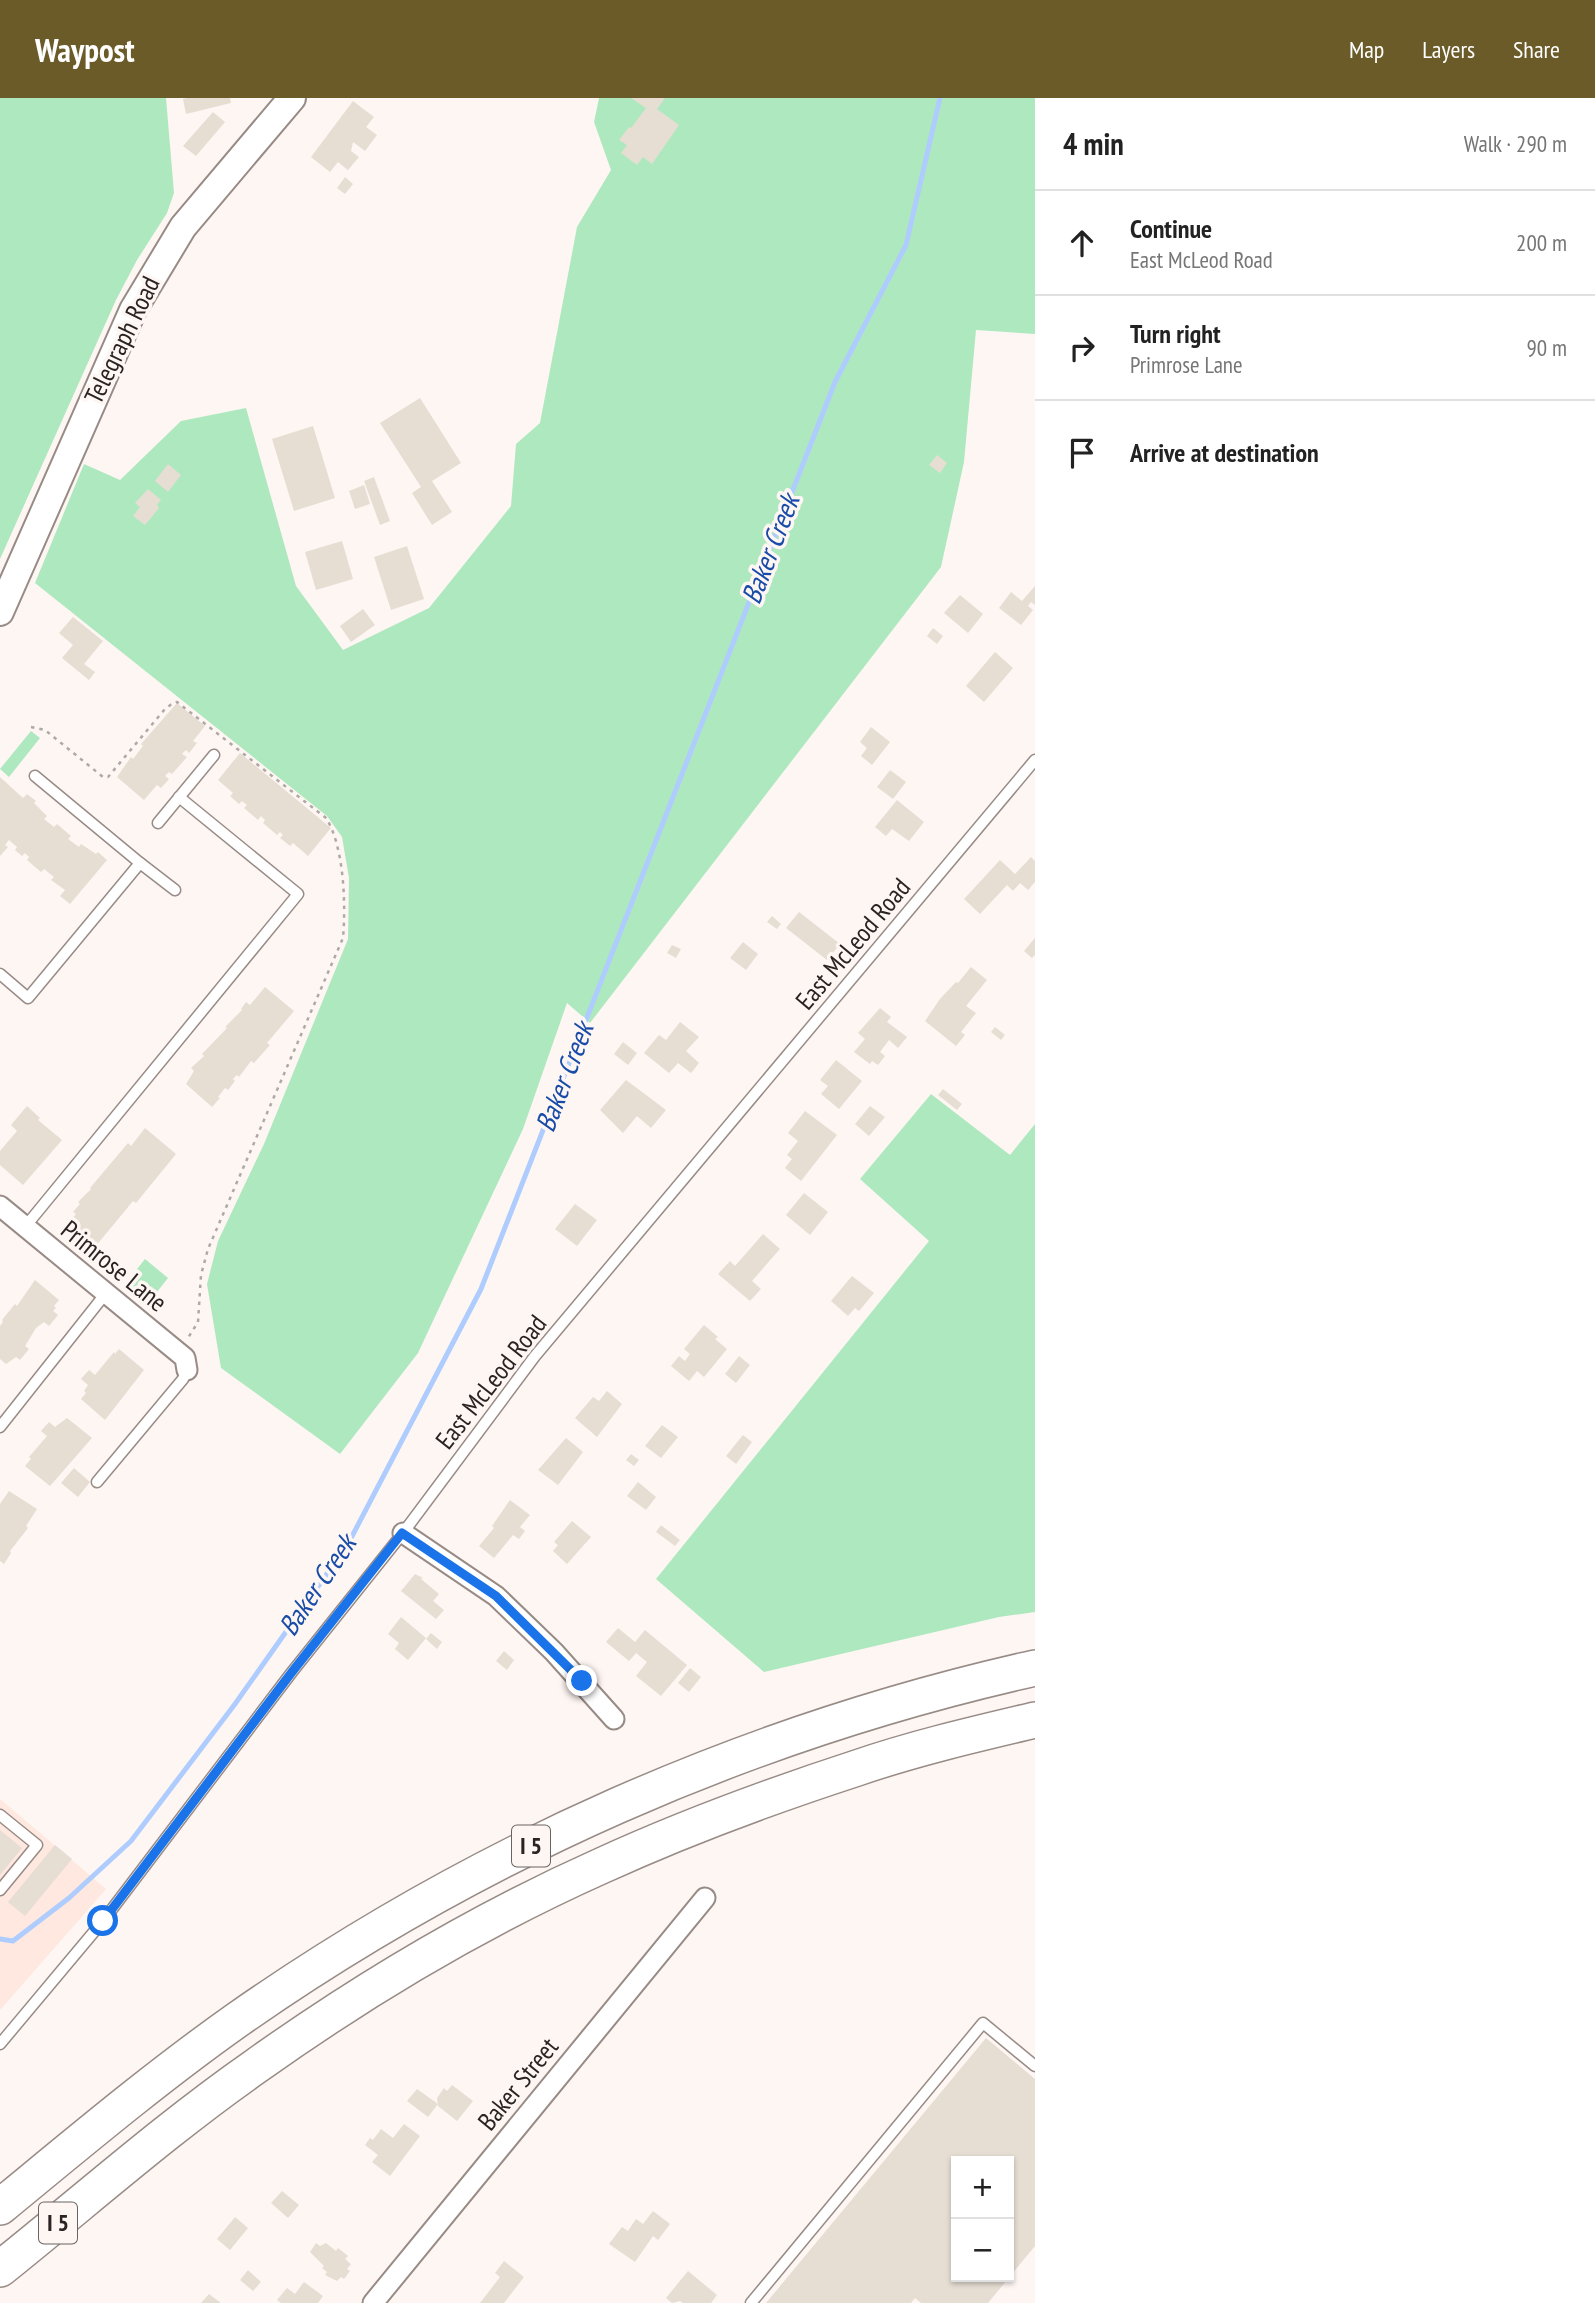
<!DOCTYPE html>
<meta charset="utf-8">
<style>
:root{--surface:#fff;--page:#f2f2f2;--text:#222;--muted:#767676;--line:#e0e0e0;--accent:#6b5b29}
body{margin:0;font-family:"PT Sans Narrow",sans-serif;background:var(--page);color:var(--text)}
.controls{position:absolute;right:21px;bottom:21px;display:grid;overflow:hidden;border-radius:0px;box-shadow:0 2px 5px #0004}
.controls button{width:63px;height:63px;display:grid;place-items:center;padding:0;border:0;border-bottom:2px solid var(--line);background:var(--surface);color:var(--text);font:35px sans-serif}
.stop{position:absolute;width:21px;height:21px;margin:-16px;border:5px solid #1a73e8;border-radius:50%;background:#fff}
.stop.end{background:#1a73e8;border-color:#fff;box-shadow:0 2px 7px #0008}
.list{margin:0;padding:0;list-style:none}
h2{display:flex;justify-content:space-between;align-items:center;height:91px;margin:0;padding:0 28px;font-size:30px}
h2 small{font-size:23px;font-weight:400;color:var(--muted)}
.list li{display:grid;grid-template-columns:46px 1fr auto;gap:21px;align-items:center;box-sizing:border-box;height:105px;padding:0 28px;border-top:2px solid var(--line)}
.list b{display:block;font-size:26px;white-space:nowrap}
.list p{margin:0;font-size:23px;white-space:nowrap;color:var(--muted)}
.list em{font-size:23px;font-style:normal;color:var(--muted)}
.icon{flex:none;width:38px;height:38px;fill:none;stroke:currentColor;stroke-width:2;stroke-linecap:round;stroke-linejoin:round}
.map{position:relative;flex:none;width:1035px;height:2205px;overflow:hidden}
header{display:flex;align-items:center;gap:42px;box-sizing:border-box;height:98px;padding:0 35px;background:var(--accent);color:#fff}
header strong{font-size:33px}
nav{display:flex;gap:38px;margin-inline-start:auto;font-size:24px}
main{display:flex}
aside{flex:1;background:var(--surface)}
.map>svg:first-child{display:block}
.built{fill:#fee8df}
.green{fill:#aee8bf}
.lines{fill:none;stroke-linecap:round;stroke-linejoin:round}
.stream{stroke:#afccfe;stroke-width:5}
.building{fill:#e6ded3;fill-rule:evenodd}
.lane-casing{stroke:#988b86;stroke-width:13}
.street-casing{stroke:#988b86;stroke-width:23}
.secondary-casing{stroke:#988b86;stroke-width:30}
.highway-casing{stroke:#988b86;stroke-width:38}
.path{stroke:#afa9a6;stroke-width:2.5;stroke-dasharray:3.5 5;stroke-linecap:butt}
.lane{stroke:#fff;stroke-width:10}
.street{stroke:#fff;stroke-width:19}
.secondary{stroke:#fff;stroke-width:26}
.highway{stroke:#fff;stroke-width:35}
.route{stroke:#1a73e8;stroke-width:9}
.labels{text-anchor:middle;stroke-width:7;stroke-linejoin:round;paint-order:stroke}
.shield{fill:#fef6f3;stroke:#696361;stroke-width:2}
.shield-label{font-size:24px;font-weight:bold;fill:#292422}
.street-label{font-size:26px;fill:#292422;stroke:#fef6f3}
.water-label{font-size:28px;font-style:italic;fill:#184ca8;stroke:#fef6f3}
</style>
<header>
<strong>Waypost</strong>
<nav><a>Map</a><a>Layers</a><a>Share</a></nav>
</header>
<main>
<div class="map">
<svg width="1035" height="2205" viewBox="0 0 1035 2205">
<rect width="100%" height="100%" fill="#fef6f3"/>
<polygon class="built" points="0,1701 106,1791 0,1912"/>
<g class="green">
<polygon points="0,0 166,0 174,95 167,115 137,162 116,202 0,461"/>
<polygon points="599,0 1035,0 1035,236 976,232 964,364 941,469 590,925 567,905 523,1031 418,1255 340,1356 221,1270 207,1186 218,1143 264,1046 348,841 349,780 342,739 327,718 35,485 84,366 120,382 181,323 246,310 296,488 343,552 429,510 511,408 516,346 540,325 577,129 611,72 594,24"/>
<polygon points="31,633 40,640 9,679 0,671"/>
<polygon points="931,996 1010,1057 1035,1026 1035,1514 999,1519 764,1574 656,1481 929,1143 860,1081"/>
<polygon points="145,1161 168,1180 149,1204 126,1185"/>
</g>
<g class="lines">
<polyline class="stream" points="0,1841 13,1843 69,1800 131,1743 235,1606 348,1446 481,1191 835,284 906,147 940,0"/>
</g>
<g class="building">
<polygon points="187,0 230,0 231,5 186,16 183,1"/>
<polygon points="631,0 665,0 657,11 679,27 652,66 643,59 637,67 621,55 627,47 619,42 629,29 631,30 646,10"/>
<polygon points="353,3 374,19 366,29 377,37 365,53 353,44 351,53 359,59 348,72 338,64 330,74 311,59"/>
<polygon points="213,14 225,24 196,58 183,48"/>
<polygon points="345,79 353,86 345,96 337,90"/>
<polygon points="420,300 461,365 432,383 452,414 432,427 412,395 421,389 380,325"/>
<polygon points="313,328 335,400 294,413 272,341"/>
<polygon points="937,357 947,365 940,375 929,367"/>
<polygon points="168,366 181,377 168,394 155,383"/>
<polygon points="374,379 390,423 380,427 364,383"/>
<polygon points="364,387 370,406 355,411 349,393"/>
<polygon points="148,391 161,402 157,407 159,410 145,427 133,418 140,409 135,405"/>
<polygon points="342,443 353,481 316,492 305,454"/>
<polygon points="407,448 424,501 391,512 374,459"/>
<polygon points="1035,488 1035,507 1031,504 1028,508 1033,512 1021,527 999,510 1011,494 1022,503"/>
<polygon points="960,497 983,516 968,535 944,515"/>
<polygon points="363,511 375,527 351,544 340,528"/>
<polygon points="73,519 103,543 84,566 95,574 89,582 62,560 73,547 59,535"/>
<polygon points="933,530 943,538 937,546 927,538"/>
<polygon points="995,554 1013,570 984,604 966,588"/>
<polygon points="177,605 205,628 193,643 197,645 189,655 186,652 182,656 187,659 172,676 169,674 165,678 169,681 161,690 157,687 144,702 117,679 131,659 133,661 143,648 141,646"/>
<polygon points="871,629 890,644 872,667 861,658 867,650 860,644"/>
<polygon points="240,655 331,730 308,758 293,745 290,748 280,740 283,737 280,734 277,737 263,725 265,722 261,718 258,722 244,710 247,707 242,703 239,706 230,698 233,695 218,682"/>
<polygon points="890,672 906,684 893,701 877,689"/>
<polygon points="0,679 23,700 27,696 36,703 34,705 47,718 44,721 54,729 57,726 71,738 68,741 79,749 81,746 96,756 98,754 107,762 70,806 60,798 65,792 51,782 54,779 44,771 41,774 27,762 29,759 25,755 22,758 15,752 17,749 9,742 5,747 8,749 0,758"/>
<polygon points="897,702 924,724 909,743 892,731 886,738 875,729"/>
<polygon points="1031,759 1035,763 1035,784 1028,792 1020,785 1013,793 1007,787 980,816 964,801 1000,762 1015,776"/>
<polygon points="799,814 840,846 827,862 786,830"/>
<polygon points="772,818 781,826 777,831 767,824"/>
<polygon points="1035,840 1035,857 1032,860 1024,853"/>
<polygon points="743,844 758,856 746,872 730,860"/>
<polygon points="672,847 681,851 676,860 667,855"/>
<polygon points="971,869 987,882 966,908 976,915 961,934 965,937 956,948 925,923 940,901 956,884 958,885"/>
<polygon points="265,889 294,913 267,945 270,947 254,965 251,963 239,979 237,977 233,981 235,983 228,992 225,990 218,999 220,1000 212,1009 186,986 194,973 191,970 204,958 202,956 227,930 225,929 242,912 241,911 246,904 250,907"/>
<polygon points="880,910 891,919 887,924 907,939 898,950 889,942 880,954 885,958 878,967 872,963 870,966 854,954 865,941 858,935"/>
<polygon points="680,924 699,939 686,953 699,965 691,975 678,965 669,975 644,955 659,937 666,942"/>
<polygon points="995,929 1005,937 1001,942 991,934"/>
<polygon points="623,944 637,955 628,967 614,956"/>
<polygon points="836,962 862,983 839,1011 821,996 828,988 820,982"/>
<polygon points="626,982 666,1012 651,1030 637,1018 623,1035 600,1012"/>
<polygon points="943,991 962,1006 957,1012 938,997"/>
<polygon points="27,1008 40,1020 38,1022 62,1042 23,1087 0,1067 0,1053 17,1033 11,1027"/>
<polygon points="870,1008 885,1019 869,1038 855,1026"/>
<polygon points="805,1013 837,1037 801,1083 785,1070 792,1061 787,1057 798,1043 788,1035"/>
<polygon points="145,1030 176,1056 136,1105 133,1103 95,1149 71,1129 73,1126 70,1123 76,1116 73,1114 80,1106 78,1104 91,1091 90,1090 128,1045 131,1048"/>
<polygon points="804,1095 828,1114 810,1137 786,1117"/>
<polygon points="575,1106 597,1122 577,1148 555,1131"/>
<polygon points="763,1136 780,1151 752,1183 761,1191 750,1203 718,1176 730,1163 735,1168"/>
<polygon points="852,1178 874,1195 859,1213 855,1210 848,1218 831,1203"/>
<polygon points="35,1182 59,1202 54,1208 56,1210 53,1213 58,1217 49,1228 44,1224 36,1230 25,1248 29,1251 20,1262 16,1259 6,1266 0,1261 0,1228 3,1224 2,1222 15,1206 17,1208"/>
<polygon points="704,1227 718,1239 715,1241 727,1251 704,1279 697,1273 689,1283 671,1268 679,1258 685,1263 690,1256 684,1251"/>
<polygon points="119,1251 144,1272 105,1322 81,1301 86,1295 84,1293 88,1287 81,1281 89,1272 95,1277 114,1254 115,1256"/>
<polygon points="739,1258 750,1267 736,1285 725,1276"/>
<polygon points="607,1293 622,1306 597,1339 575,1320 593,1299 599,1303"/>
<polygon points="67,1320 92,1340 50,1388 25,1368 31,1361 29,1359 47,1338 41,1333 49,1324 55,1329"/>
<polygon points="662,1327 678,1339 661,1360 645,1348"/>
<polygon points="743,1337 752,1344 736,1366 726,1358"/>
<polygon points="566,1340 583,1354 558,1387 538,1372"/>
<polygon points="631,1356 639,1362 634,1368 626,1362"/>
<polygon points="74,1370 90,1384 78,1399 61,1385"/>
<polygon points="638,1384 656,1399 646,1412 627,1398"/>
<polygon points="9,1393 37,1411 26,1428 28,1430 10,1453 11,1455 4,1466 0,1463 0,1406"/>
<polygon points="510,1402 530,1417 520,1429 525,1433 519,1441 513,1437 494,1460 479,1448 494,1430 492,1428"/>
<polygon points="572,1423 591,1439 567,1466 553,1453 558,1447 554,1444"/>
<polygon points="661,1427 680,1442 675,1448 656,1434"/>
<polygon points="415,1476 423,1480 421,1481 439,1496 433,1503 444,1512 436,1521 401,1493"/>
<polygon points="401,1519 426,1540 408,1562 395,1551 399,1545 388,1536"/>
<polygon points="618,1530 635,1544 645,1532 687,1567 661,1598 636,1578 647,1564 636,1555 629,1563 606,1544"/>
<polygon points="431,1535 442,1544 437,1551 426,1541"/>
<polygon points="504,1553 514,1562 507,1572 496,1563"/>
<polygon points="690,1570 701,1579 689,1594 678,1585"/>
<polygon points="0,1732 22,1750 0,1777"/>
<polygon points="55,1747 72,1761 25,1818 8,1804"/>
<path d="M986,1940L1035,1981V2148L988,2205H921L915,2200L911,2205H766ZM956,2063H1009V2179H956Z"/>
<polygon points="452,1987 473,2003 457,2023 438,2008 437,2000 444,1990 447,1993"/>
<polygon points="417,1991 438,2006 428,2019 407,2003"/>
<polygon points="404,2026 420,2038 390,2078 372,2064 378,2057 365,2047 370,2040 373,2042 381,2031 393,2040"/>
<polygon points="282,2093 299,2107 288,2120 271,2105"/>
<polygon points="653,2113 670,2126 658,2142 653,2138 635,2164 609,2146 622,2129 628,2133 636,2121 643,2126"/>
<polygon points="235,2119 248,2130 230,2152 217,2141"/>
<polygon points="316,2145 320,2148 326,2145 336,2153 338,2150 348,2158 345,2161 351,2166 347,2171 350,2173 344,2181 341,2179 337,2183 325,2177 327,2174 322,2170 324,2168 310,2154"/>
<polygon points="504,2163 524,2179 504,2205 480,2205 500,2179 495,2175"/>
<polygon points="248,2172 261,2184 253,2193 240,2182"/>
<polygon points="688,2173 717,2197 711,2205 683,2205 680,2203 672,2205 666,2200"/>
<polygon points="304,2184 323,2198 318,2205 281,2205 277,2202 287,2190 295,2196"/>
<polygon points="209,2196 221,2205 201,2205"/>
</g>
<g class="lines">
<defs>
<g id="lane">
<polyline points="158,725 214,657"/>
<polyline points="140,765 175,792"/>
<polyline points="0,876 28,900 140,765 35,678"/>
<polyline points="25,1129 298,796 179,699"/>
<polyline points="0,1329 106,1195"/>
<polyline points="97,1384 183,1281 187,1272"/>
<polyline points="0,1717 37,1747 0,1792"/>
<polyline points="0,1946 103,1823 292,1574 403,1435 535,1258 1035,662"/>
<polyline points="751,2205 983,1925 1035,1968"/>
</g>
<g id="street">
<polyline points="0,1108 185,1260 187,1272"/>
<polyline points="403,1435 496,1498 554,1554 614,1621"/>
<polyline points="373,2205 705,1800"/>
</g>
<polyline id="secondary" points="0,514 133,212 183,129 292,0"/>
<g id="highway">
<path d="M0,2109C78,2045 155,1980 237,1922C477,1754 749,1634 1035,1570"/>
<path d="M0,2171C85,2103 167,2030 256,1968C364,1891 480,1822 601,1768C684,1730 771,1698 857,1670C915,1650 976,1636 1035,1622"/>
</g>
</defs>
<use href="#lane" class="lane-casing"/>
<use href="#street" class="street-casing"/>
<use href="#secondary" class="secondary-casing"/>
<use href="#highway" class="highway-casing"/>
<path class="path" d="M31,629L45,632L103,679H108L165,611L173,605L177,604L326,720C344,748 346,806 343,840L208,1151L201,1177L198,1224L188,1240"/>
<use href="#lane" class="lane"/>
<use href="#street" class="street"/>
<use href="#secondary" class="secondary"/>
<use href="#highway" class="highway"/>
</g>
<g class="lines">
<polyline class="route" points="103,1823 292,1574 402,1435 496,1498 582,1583"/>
</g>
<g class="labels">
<g class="shield">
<rect x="512" y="1727.5" width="38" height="41" rx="5"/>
<rect x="39" y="2104.5" width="38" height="41" rx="5"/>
</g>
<g class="shield-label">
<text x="531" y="1756">I 5</text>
<text x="58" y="2133">I 5</text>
</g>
<g class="street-label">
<text transform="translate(122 242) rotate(-64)" y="9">Telegraph Road</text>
<text transform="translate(853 846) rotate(-50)" y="9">East McLeod Road</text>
<text transform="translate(114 1168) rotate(39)" y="9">Primrose Lane</text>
<text transform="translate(491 1284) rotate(-52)" y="9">East McLeod Road</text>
<text transform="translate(518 1986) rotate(-51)" y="9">Baker Street</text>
</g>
<g class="water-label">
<text transform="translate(770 451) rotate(-69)" y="10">Baker Creek</text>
<text transform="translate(564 979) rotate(-69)" y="10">Baker Creek</text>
<text transform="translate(317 1487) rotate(-56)" y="10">Baker Creek</text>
</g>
</g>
</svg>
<div class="controls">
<button>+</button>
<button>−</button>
</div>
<div class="stop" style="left:103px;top:1823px"></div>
<div class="stop end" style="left:582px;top:1583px"></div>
</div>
<aside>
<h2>4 min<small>Walk · 290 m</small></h2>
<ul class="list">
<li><svg class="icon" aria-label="ahead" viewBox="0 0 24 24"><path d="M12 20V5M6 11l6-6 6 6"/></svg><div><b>Continue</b><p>East McLeod Road</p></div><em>200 m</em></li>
<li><svg class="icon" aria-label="right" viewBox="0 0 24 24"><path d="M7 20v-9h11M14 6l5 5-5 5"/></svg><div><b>Turn right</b><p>Primrose Lane</p></div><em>90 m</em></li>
<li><svg class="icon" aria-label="arrive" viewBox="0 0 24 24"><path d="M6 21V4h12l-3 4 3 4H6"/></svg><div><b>Arrive at destination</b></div></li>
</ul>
</aside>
</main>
